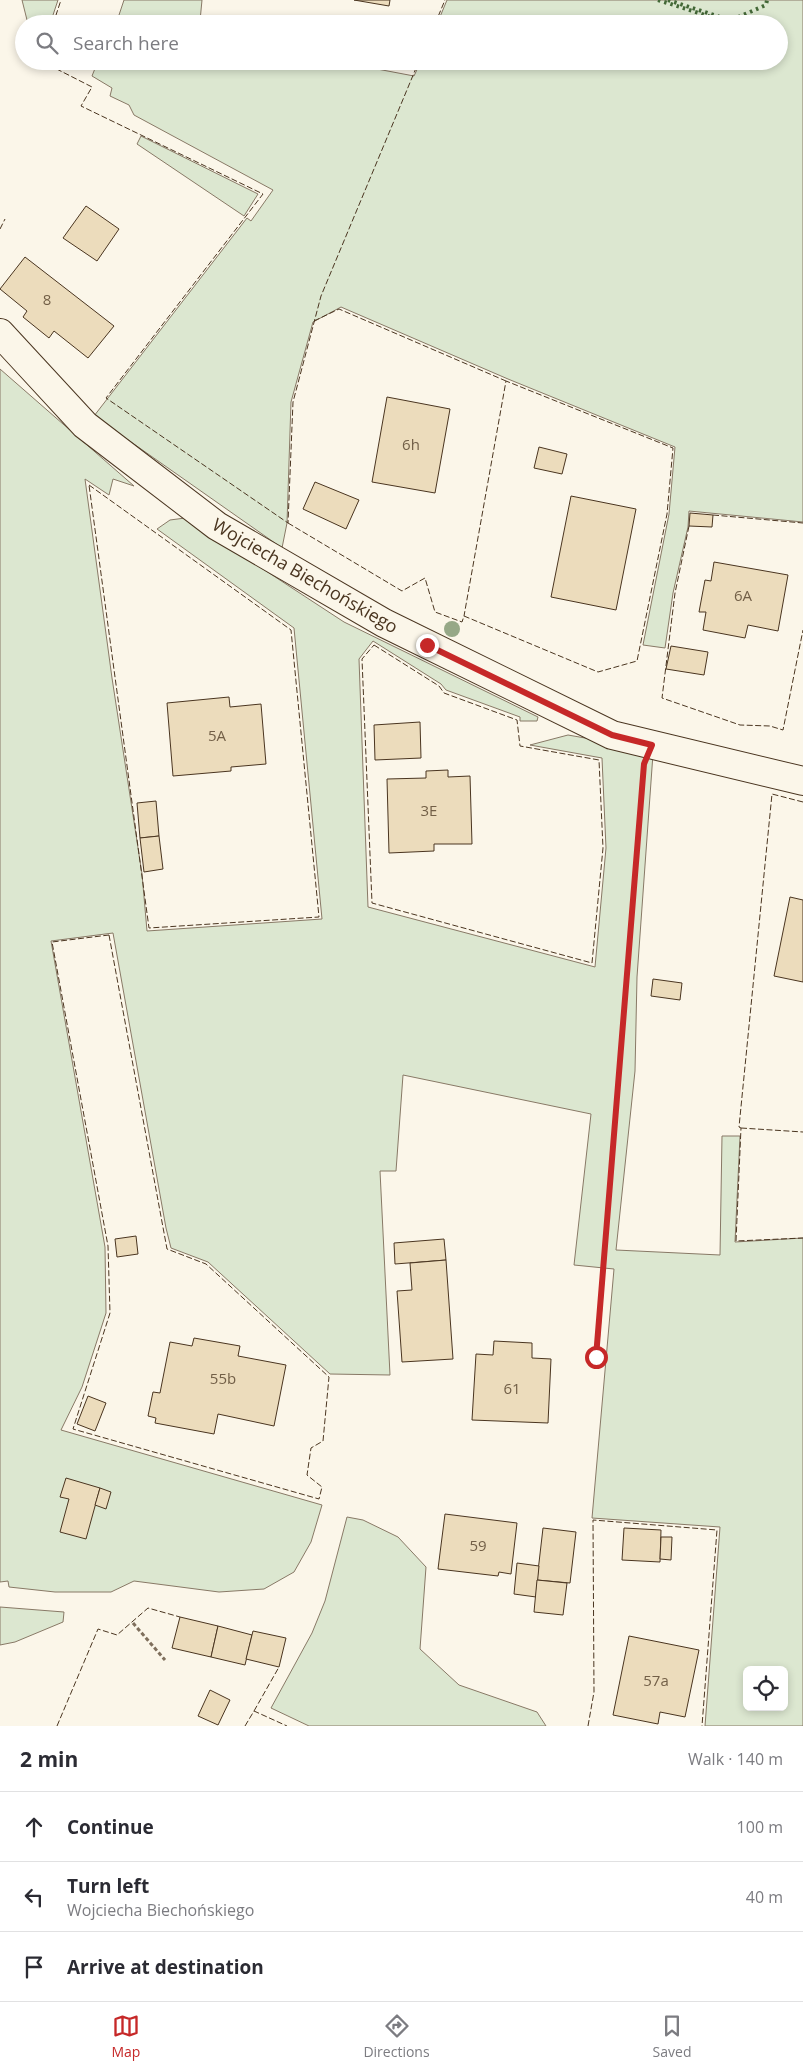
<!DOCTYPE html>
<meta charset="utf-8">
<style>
:root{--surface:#fff;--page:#f7f7f7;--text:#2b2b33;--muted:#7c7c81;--line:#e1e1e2;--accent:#c62828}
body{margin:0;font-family:"Open Sans",sans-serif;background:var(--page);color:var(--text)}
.controls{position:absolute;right:15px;bottom:15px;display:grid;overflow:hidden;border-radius:8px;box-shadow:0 2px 8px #0003}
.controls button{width:45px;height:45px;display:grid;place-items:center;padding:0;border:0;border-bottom:1px solid var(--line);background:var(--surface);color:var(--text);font:25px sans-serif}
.stop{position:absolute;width:15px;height:15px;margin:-11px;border:4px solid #c62828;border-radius:50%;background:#fff}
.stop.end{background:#c62828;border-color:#fff;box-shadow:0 1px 5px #0008}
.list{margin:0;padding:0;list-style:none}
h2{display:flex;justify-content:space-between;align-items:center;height:65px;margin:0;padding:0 20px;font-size:21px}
h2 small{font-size:16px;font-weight:400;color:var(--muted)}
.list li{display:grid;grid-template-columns:32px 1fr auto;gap:15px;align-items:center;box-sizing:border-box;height:70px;padding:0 20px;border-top:1px solid var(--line)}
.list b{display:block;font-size:19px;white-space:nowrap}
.list p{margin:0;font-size:16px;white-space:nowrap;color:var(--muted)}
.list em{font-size:16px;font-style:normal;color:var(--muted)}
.icon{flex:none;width:28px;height:28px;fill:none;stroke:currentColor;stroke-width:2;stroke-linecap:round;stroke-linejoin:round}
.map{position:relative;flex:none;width:803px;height:1726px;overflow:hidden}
.search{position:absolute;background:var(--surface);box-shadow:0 2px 8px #0003;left:15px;right:15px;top:15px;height:55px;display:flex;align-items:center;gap:12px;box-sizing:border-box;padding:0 18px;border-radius:28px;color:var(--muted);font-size:19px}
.sheet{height:275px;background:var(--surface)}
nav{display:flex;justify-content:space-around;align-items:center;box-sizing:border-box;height:70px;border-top:1px solid var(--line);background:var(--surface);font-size:14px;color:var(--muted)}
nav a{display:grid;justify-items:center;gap:2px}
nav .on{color:var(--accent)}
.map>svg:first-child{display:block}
.green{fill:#dce7d0;stroke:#887966;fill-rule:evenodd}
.building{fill:#ecdcbc;stroke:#4a3520}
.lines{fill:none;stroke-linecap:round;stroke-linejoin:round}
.street-casing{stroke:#4a3520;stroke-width:30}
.path{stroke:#7f6f5c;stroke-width:3;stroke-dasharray:4 2.5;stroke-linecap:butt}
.street{stroke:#fbf6e9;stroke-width:28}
.hedge{stroke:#436837;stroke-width:4;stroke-dasharray:2.5 4;stroke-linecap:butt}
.fence{stroke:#4a3520;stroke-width:1;stroke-dasharray:6 2.5;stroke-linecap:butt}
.tree{fill:#96a887}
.route{stroke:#c62828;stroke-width:6}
.labels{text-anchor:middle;stroke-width:4;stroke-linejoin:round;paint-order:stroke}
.number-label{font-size:15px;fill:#725f47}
.street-label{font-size:18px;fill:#4a3520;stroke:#fbf6e9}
</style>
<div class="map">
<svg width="803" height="1726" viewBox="0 0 803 1726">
<rect width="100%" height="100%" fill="#fbf6e9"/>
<g class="green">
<polygon points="22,0 58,0 50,24 28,24"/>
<polygon points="124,0 202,0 200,21 203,24 116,24"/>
<polygon points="447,0 803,0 803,522 689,511 688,527 673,593 665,648 643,645 669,514 675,447 508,379 341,307 313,322 291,402 287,523 282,548 94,416 247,218 251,221 273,190 134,115 129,105 110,96 112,88 92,76 98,61 335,61 414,76 421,61 779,61 779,24 437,24"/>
<polygon points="141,136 258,194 244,216 137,144"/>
<path d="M0,369L134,486L113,479L109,495L85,479L112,678L142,874L147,931L322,919L294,628L157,529L170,520L185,518L344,622L538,717L537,721H520V717L446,690L441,684L373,641L359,659L368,907L595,967L606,848L602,758L530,745L568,735L625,745L653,754L637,977L635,1071L616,1250L720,1255L722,1136H740L735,1242L803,1238V1726H705L720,1527L592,1518L614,1269L574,1265L591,1114L403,1075L396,1171H380L390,1375L330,1374L208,1262L171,1248L166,1228L113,933L51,941L105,1247L106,1313L82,1387L61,1430L322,1505L311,1542L294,1572L264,1589L219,1592L134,1581L111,1592H55L9,1587L8,1581L0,1582ZM747,1670H784V1707H747Z"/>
<polygon points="347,1517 363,1520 398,1537 426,1567 420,1649 459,1685 537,1712 546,1726 309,1726 271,1708 312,1633 325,1601"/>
<polygon points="0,1607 64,1612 63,1622 15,1642 0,1645"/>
</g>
<g class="building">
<polygon points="354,0 390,0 389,6"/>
<polygon points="86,206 119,229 97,261 63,238"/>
<polygon points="25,257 114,326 88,358 54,331 49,338 23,317 27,311 0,289"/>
<polygon points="387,397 450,409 435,493 372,482"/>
<polygon points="539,447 567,454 562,474 534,468"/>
<polygon points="315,482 359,500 346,529 303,509"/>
<polygon points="571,496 636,509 616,610 551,597"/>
<polygon points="690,513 713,515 712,527 689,526"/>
<polygon points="714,562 788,575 778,631 748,625 745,638 703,630 706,612 699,612 705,580 711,581"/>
<polygon points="671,646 708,652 704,675 666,669"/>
<polygon points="229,697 230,707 261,704 266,764 231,767 231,771 173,776 167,703"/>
<polygon points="420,722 421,758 375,760 374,725"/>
<polygon points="448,770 448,777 470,776 472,844 434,844 434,851 389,853 387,779 426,778 426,771"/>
<polygon points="156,801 159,836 140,838 137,803"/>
<polygon points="159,836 163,869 144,872 140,838"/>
<polygon points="790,897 803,900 803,982 774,976"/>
<polygon points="653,979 682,983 680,1000 651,996"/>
<polygon points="136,1236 138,1254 117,1257 115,1239"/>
<polygon points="444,1239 446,1260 395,1264 394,1243"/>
<polygon points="446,1260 453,1359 402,1362 397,1291 412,1290 410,1263"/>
<polygon points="194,1338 240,1346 238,1356 286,1365 274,1426 218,1414 214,1434 155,1423 156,1418 148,1416 153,1392 160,1393 170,1342 192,1346"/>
<polygon points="494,1341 532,1343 532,1358 551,1359 548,1423 472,1420 476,1354 493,1355"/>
<polygon points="88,1396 106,1403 95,1431 77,1424"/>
<polygon points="66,1478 100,1488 86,1539 60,1532 69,1499 60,1497"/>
<polygon points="100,1488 111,1492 106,1509 95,1505"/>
<polygon points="445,1514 517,1523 511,1574 499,1572 498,1576 438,1569"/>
<polygon points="543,1528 576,1532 570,1583 537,1580"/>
<polygon points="624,1528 661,1530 660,1562 622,1560"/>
<polygon points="661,1537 672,1537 671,1560 660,1559"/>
<polygon points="517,1563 539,1566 536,1597 514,1594"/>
<polygon points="537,1580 567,1583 563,1615 534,1612"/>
<polygon points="180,1617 218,1626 211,1657 172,1648"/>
<polygon points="218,1626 252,1635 245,1665 211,1657"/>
<polygon points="253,1631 286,1638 279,1667 246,1659"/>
<polygon points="629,1636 699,1650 685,1717 660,1712 658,1724 613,1715"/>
<polygon points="210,1690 230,1700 218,1725 198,1716"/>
</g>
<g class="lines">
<defs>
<polyline id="street" points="0,333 85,425 217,526 384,623 612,735 803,781"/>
</defs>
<use href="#street" class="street-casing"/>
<g class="path">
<polyline points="597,1357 642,779"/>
<polyline points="133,1623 165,1660"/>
</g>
<use href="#street" class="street"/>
<g class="hedge">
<polyline points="658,0 727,22 766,5 767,0"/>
<polyline points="668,0 723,18"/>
</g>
<g class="fence">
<polyline points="53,24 61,0"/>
<polyline points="435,24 445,0"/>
<polyline points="41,61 92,87 81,106 263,194 106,398 288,523 293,402 321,296 419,61"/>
<polyline points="0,229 5,219"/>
<polyline points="314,321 339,309 506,381"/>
<polygon points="89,485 291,630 319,917 149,928"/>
<polyline points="713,515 803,523"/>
<polyline points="288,523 402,591 425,578 435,612 462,622 464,616 598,672 637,661 667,514 673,448 506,381 464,616"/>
<polyline points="689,526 675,593 662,698 740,725 770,726 783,730 803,630"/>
<polygon points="374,645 439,686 444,693 517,720 520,746 599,760 603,848 592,963 372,903 362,659"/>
<polyline points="803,802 772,794 739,1127 741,1128 736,1241 803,1238"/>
<polygon points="109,935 167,1249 206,1264 329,1377 323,1441 311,1448 307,1475 322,1487 319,1499 73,1429 110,1313 108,1246 52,942"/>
<polyline points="741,1128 803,1132"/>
<polyline points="254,1711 279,1667"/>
<polyline points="57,1726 98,1629 117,1635 148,1608 180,1617"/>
<polyline points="245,1726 254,1711 287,1726"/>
<polyline points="588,1726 594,1692 593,1520 717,1530 702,1726"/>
</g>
</g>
<circle class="tree" cx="452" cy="629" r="8"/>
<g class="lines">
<polyline class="route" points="427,645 612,735 652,745 644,764 596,1357"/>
</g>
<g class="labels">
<g class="number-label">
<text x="47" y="305">8</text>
<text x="411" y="450">6h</text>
<text x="743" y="601">6A</text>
<text x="217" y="741">5A</text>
<text x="429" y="816">3E</text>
<text x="223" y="1384">55b</text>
<text x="512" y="1394">61</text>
<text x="478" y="1551">59</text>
<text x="656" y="1686">57a</text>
</g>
<g class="street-label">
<text transform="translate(305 576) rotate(30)" y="6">Wojciecha Biechońskiego</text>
</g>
</g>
</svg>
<div class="controls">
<button><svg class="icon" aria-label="locate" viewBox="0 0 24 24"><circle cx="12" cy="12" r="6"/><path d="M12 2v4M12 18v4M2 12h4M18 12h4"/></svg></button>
</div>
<div class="stop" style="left:596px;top:1357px"></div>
<div class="stop end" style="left:427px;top:645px"></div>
<div class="search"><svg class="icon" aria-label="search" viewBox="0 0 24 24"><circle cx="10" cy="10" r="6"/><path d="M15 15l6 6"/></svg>Search here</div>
</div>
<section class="sheet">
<h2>2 min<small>Walk · 140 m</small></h2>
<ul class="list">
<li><svg class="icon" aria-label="ahead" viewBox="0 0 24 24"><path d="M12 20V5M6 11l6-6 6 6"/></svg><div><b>Continue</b></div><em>100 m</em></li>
<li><svg class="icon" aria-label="left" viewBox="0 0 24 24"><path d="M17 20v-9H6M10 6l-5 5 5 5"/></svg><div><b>Turn left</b><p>Wojciecha Biechońskiego</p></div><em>40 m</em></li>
<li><svg class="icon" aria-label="arrive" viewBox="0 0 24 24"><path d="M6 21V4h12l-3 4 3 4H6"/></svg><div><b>Arrive at destination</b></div></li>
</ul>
</section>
<nav>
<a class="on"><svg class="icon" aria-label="map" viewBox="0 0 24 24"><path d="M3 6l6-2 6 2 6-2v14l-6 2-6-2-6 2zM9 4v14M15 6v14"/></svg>Map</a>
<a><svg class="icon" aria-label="directions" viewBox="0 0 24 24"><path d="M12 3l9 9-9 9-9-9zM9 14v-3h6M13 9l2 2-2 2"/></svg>Directions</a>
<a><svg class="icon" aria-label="saved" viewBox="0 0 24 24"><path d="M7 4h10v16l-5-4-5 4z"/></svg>Saved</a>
</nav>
